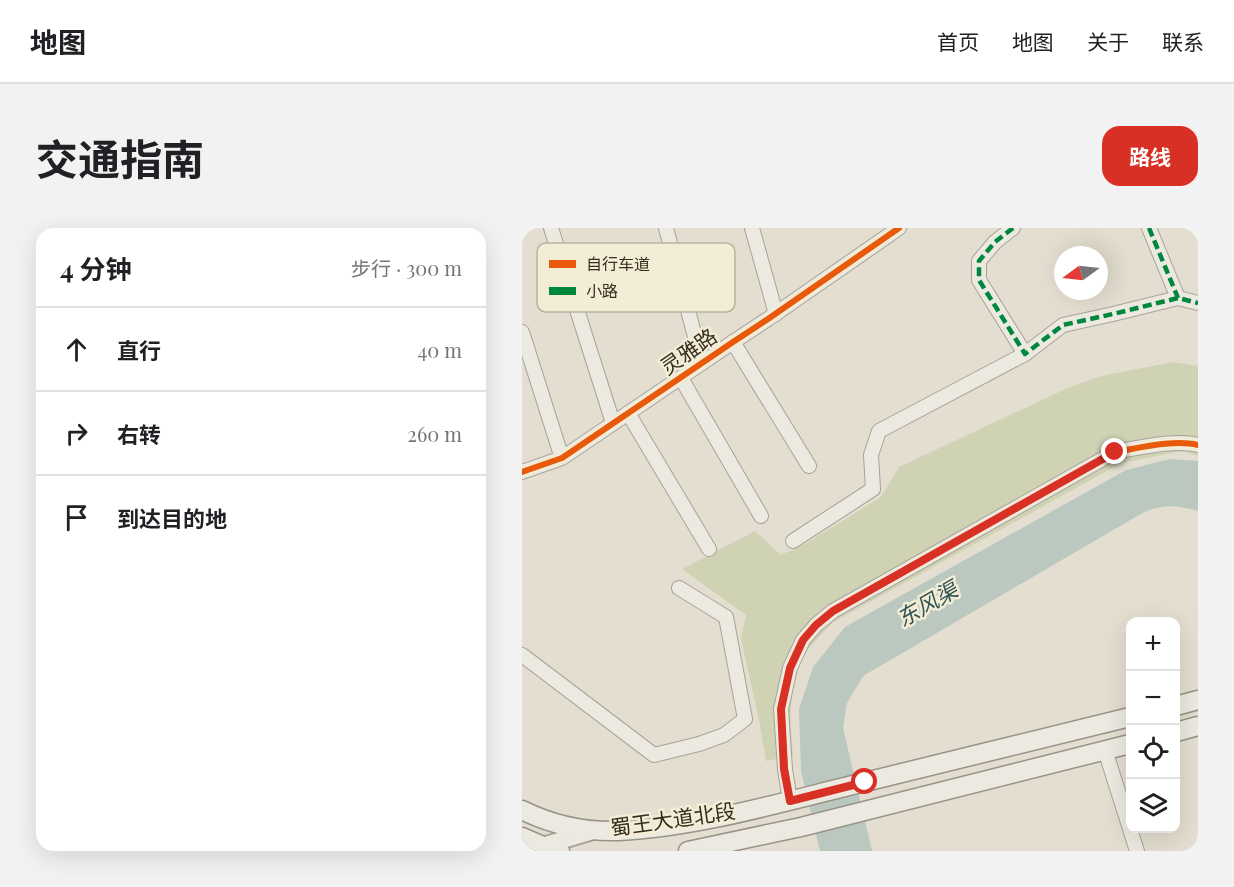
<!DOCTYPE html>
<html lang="zh">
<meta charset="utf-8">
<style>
:root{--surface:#fff;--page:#f2f2f2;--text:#202124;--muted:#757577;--line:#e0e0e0;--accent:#d93025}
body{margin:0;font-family:"Playfair Display","Noto Sans SC",serif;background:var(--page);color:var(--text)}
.controls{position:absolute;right:18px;bottom:18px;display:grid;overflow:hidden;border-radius:12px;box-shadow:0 6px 24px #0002}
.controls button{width:54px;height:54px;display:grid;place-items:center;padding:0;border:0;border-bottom:2px solid var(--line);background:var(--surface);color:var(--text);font:30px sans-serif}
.compass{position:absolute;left:532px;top:18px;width:54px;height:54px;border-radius:50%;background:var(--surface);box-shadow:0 6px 24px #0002;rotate:255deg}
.stop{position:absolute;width:18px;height:18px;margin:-14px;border:4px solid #d93025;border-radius:50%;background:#fff}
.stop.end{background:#d93025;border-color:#fff;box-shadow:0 2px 6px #0008}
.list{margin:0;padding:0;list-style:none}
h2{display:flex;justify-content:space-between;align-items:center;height:78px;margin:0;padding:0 24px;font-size:26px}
h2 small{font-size:20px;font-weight:400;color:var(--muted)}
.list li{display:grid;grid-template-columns:39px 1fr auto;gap:18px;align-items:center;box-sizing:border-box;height:84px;padding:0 24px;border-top:2px solid var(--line)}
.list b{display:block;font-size:22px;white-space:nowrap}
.list em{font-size:20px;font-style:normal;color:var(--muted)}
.icon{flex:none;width:33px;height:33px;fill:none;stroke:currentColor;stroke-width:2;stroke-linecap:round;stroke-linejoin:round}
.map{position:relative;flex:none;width:676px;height:623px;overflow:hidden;border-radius:18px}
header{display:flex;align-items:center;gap:36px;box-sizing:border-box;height:84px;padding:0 30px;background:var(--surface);border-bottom:2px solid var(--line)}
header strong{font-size:28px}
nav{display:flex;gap:33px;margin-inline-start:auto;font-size:21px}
.intro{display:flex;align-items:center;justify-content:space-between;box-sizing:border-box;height:144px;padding:0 36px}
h1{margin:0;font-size:42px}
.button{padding:15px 27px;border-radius:18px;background:var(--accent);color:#fff;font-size:21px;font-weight:700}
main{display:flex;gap:36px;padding:0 36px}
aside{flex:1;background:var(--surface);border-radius:18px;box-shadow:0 6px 24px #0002}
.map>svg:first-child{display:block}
.green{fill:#cfd2b3}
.water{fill:#bac8c0}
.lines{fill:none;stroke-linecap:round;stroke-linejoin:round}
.minor-casing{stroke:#a8a398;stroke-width:16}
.tertiary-casing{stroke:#a8a398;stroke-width:20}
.secondary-casing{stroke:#989388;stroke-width:21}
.minor{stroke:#ece9e0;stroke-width:14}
.tertiary{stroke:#ece9e0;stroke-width:16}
.secondary{stroke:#ece9e0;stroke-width:18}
.quiet{stroke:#00873e;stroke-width:4.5;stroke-dasharray:9 4.5;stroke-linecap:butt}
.cycleway-casing{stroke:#f3edd6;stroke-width:10}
.cycleway{stroke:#e8590c;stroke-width:6}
.route{stroke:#d93025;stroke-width:8}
.labels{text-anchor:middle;stroke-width:5;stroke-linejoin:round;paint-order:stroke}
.street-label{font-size:21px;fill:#372d21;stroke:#f3edd6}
.water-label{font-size:22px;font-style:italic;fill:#315455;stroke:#f3edd6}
.key{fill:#f3edd6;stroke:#bbb3a0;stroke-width:1.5}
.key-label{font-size:16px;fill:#372d21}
</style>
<header>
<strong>地图</strong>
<nav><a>首页</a><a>地图</a><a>关于</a><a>联系</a></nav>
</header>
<div class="intro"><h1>交通指南</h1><a class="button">路线</a></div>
<main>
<aside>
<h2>4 分钟<small>步行 · 300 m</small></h2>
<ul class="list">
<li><svg class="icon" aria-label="ahead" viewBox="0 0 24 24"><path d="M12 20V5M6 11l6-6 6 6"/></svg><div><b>直行</b></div><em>40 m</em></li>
<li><svg class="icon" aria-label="right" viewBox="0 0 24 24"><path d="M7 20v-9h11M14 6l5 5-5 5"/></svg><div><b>右转</b></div><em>260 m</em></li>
<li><svg class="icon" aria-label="arrive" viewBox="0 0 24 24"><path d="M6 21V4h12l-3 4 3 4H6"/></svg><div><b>到达目的地</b></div></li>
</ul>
</aside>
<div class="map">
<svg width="676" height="623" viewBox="0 0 676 623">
<rect width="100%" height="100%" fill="#e3decf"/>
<path class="green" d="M651,134L676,138V228L660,223L599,235L310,395C301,405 285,421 280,431C266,461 268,496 271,528L244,533L238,497L219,410L224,387L160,341L233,303L259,327L283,316L359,269L377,239L548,159L579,148Z"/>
<path class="water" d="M648,231L676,233V283C654,277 644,276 622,284L341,448L325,475L321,500L350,623H298L279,543L277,481L291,439L323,399L604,242Z"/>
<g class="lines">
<defs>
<g id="minor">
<polyline points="29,0 91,195"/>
<polyline points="144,0 180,135"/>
<polyline points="230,0 254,86"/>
<polyline points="491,0 473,14 457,33 457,52 503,126 541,97 591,86 656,70 676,75"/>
<polyline points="627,0 656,70"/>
<polyline points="0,104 38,224"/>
<polyline points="211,114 287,238"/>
<polyline points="159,150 239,288"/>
<polyline points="106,185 187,321"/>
<polyline points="0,244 40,230 211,114 246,91 377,0"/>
<polyline points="271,313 351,261 349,227 357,203 503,126"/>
<polyline points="0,427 132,527 177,516 202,507 223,491 204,389 157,360"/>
<polyline points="583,522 615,623"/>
<path d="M268,573L263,541L259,481L268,440L281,412L294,397L311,383L593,224C617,220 653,211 676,217"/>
</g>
<polyline id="tertiary" points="4,623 74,602"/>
<g id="secondary">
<polyline points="654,478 676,472"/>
<polyline points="654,504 676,498"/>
<path d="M0,582C30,597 64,604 97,603C178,599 264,573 343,554C431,532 520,511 608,489"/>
<polyline points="0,609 21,618 38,623"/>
<polyline points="166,623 279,599 608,516"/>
</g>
</defs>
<use href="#minor" class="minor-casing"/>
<use href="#tertiary" class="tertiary-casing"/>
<use href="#secondary" class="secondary-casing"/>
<use href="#minor" class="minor"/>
<use href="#tertiary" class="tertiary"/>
<use href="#secondary" class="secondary"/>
<g class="quiet">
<polyline points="491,0 473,14 457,33 457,52 503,126 541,97 591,86 656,70 676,75"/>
<polyline points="627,0 656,70"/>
</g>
<defs>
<g id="cycleway">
<polyline points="0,244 40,230 211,114 246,91 377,0"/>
<path d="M268,573L263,541L259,481L268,440L281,412L294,397L311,383L593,224C617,220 653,211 676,217"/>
</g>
</defs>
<use href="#cycleway" class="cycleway-casing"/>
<use href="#cycleway" class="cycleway"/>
</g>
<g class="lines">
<polyline class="route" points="343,554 268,573 262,541 259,481 268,440 281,412 294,397 311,383 593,224"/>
</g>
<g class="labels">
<g class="street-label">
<text transform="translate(167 124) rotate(-35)" y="7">灵雅路</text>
<text transform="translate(151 592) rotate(-8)" y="7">蜀王大道北段</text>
</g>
<g class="water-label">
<text transform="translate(405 376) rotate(-30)" y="8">东风渠</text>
</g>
</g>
<rect x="15" y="15" width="198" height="69" rx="9" class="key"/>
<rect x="27" y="32" width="27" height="8" fill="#e8590c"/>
<rect x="27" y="59" width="27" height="8" fill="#00873e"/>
<g class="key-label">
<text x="64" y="42">自行车道</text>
<text x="64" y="69">小路</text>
</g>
</svg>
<div class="controls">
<button>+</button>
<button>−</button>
<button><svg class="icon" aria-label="locate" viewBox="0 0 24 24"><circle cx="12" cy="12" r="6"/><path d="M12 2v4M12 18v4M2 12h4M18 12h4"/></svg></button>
<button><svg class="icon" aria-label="layers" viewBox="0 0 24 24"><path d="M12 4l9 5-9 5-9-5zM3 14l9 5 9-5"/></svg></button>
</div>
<svg class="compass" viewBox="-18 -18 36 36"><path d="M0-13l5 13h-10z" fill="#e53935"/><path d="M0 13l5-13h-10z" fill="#757577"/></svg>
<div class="stop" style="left:343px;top:554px"></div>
<div class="stop end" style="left:593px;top:224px"></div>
</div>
</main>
